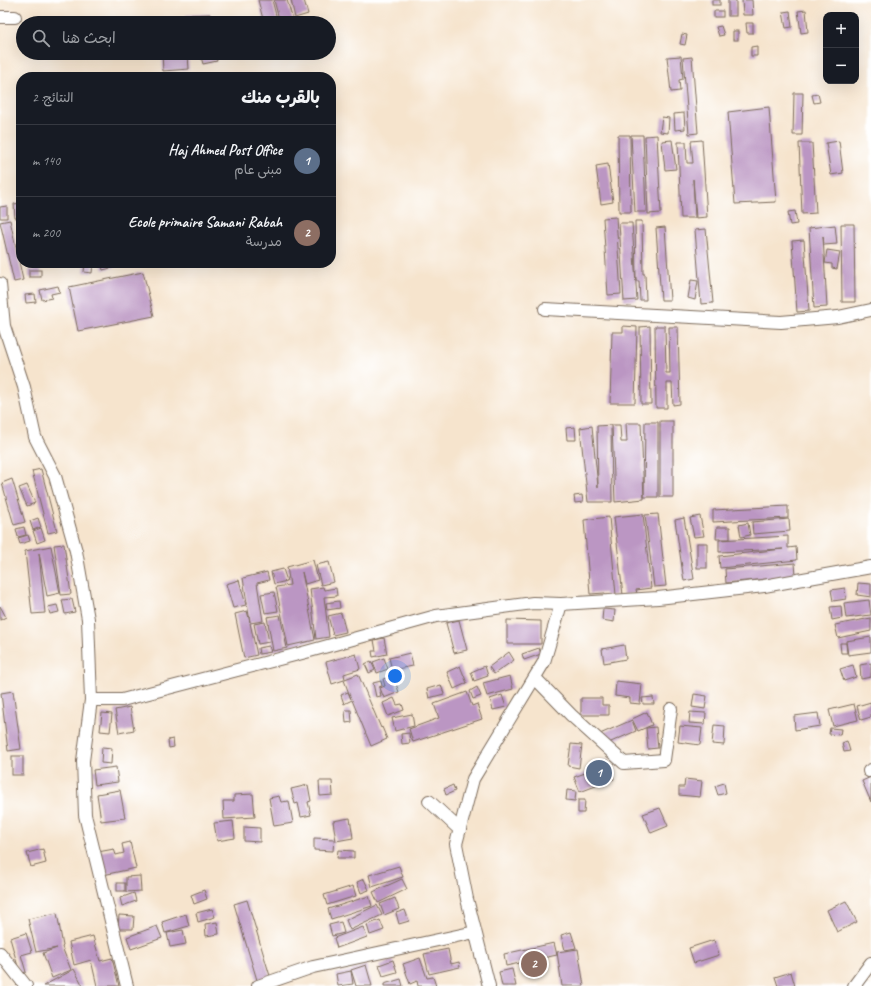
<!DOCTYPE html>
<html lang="ar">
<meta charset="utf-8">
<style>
:root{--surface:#171b24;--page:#242831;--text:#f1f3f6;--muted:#9ea1a6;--line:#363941;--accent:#7c3aed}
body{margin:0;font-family:Caveat,"Playpen Sans Arabic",sans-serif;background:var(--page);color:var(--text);direction:rtl}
.controls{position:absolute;right:12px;top:12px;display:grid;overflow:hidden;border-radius:8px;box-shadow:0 4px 16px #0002}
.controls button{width:36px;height:36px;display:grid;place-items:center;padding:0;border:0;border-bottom:1px solid var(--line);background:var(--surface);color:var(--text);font:20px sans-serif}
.you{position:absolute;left:395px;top:676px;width:14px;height:14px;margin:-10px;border:3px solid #fff;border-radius:50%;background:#1a73e8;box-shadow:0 0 0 6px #1a73e833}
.badge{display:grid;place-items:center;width:26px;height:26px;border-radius:50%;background:var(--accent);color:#fff;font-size:13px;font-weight:700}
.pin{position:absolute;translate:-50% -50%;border:2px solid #fff;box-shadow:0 1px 4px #0006}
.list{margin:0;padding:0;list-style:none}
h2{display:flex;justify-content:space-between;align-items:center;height:52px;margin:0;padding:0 16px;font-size:17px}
h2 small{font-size:13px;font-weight:400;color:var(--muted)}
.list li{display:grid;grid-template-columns:26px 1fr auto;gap:12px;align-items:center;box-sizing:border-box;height:72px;padding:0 16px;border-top:1px solid var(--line)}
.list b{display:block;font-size:15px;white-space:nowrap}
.list p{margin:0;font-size:13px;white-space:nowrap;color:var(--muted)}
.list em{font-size:13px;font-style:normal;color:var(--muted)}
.icon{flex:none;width:22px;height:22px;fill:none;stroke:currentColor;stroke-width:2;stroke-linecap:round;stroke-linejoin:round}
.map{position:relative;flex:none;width:871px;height:986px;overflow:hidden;direction:ltr}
.search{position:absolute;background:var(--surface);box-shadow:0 4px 16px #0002;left:16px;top:16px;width:320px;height:44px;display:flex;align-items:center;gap:10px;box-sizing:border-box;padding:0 14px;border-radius:22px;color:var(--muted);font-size:15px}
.panel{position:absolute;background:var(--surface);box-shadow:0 4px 16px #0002;left:16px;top:72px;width:320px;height:196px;border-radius:16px;direction:rtl}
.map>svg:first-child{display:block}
.building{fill:#bb96c3}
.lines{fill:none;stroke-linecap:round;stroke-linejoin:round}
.street-casing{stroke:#7c6b5b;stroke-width:14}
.street{stroke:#fff;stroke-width:12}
</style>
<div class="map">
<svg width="871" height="986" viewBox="0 0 871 986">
<rect width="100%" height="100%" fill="#fff"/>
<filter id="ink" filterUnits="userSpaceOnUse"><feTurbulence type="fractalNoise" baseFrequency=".025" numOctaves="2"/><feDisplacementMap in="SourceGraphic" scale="8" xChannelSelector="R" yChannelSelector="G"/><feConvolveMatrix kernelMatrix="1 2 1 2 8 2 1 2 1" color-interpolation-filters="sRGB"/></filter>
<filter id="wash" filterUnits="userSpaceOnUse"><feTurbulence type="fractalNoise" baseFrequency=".012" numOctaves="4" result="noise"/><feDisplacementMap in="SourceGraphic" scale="16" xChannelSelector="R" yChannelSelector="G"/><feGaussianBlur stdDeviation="0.9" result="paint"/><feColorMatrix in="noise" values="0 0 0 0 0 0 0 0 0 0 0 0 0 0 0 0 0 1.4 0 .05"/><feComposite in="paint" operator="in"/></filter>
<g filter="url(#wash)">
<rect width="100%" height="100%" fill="#f6e4cd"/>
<g id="blocks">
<g class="building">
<polygon points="258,0 272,0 278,23 264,23"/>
<polygon points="274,0 287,0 293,20 280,23"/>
<polygon points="291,0 304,0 308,14 295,18"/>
<rect x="712" y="0" width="8" height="5"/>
<rect x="728" y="0" width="8" height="16"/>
<polygon points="742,0 752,0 753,15 743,15"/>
<polygon points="806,10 808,32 801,33 798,11"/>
<rect x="714" y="11" width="9" height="6"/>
<polygon points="790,11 792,27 786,28 783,12"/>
<polygon points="210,14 211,23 186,23 186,15"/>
<polygon points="746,23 753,23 753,33 747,33"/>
<polygon points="721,26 724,35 719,36 716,27"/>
<rect x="733" y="31" width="5" height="9"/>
<polygon points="682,34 687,35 685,45 680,44"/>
<polygon points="757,46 757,56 751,56 751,47"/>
<polygon points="162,53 183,53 183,55 188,55 189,69 163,71"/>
<polygon points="200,53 215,53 217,61 203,64"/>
<polygon points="681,56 683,79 679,80 680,91 671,92 667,57"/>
<polygon points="692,57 698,133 689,134 683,58"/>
<polygon points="794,93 803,93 802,135 793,135"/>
<polygon points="818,94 820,102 814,103 812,95"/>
<polygon points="769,107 776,202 735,204 728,112"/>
<polygon points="684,113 685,129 675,130 674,114"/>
<polygon points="662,117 669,118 668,133 660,132"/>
<polygon points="618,135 630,135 631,212 619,212"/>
<polygon points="631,135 643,135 646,212 635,212"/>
<polygon points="657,135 661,213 648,214 645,136"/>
<polygon points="672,140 676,169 665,170 662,141"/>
<polygon points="702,140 707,217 696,218 693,179 695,218 681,218 678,142 686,142 687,163 693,163 691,141"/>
<polygon points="839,141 843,173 831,175 826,143"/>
<polygon points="799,143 812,143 816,213 802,214"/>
<polygon points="608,164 613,202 601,204 596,166"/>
<polygon points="21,203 21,217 15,218 14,204"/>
<polygon points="7,206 7,218 0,218 0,207"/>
<polygon points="795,211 797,224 790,225 788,212"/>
<polygon points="616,217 621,294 608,295 603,218"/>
<polygon points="10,220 23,280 14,282 0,222"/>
<polygon points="635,221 642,221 643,274 645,274 646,300 640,300 639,281 636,281"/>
<polygon points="619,223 632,223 637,300 624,301"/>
<polygon points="841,224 854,224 855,302 842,302"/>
<polygon points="835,225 837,244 824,245 823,236 827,307 814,308 809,228"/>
<polygon points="665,227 670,300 661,300 656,228"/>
<polygon points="706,229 713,303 701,304 695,230"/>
<polygon points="804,240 809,311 797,312 792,241"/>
<polygon points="827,250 840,252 837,269 832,268 832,264 825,263"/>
<polygon points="85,263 93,263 92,273 84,272"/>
<polygon points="101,263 129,263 103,270"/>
<rect x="29" y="270" width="12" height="7"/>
<polygon points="143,272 154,316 78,331 69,287"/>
<polygon points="691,280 698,281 695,300 688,298"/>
<polygon points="58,286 60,292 51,294 52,298 42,300 40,290"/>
<polygon points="35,294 36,302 26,303 25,295"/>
<polygon points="623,326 637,327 635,403 610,403 612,332 623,332"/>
<polygon points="650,326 651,404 641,404 640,327"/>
<polygon points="655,326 665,326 666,373 670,373 669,327 678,327 680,404 673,405 672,383 667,383 667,408 656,408"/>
<rect x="660" y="421" width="13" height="76"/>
<polygon points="645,422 658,422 658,497 644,497"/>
<polygon points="626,423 641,423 644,499 615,502 612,425 620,425 621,442 627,442"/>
<polygon points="611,425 612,502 588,502 580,428 592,426 598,487 597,426"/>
<polygon points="575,427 576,440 567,440 566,428"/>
<polygon points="41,469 57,531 48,533 32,471"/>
<polygon points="12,479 25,522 14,525 2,483"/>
<polygon points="27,485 35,503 27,506 19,488"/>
<polygon points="582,495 583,502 575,503 574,496"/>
<polygon points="788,506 788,518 713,522 713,510"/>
<polygon points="643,514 651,588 636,590 637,593 623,595 614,517"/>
<polygon points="658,514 666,586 654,587 645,515"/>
<polygon points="700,516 704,536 694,537 690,518"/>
<polygon points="609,517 616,595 605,596 605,593 590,594 584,520"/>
<polygon points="38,518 41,527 33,530 30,521"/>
<polygon points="684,518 694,579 684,581 675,520"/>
<polygon points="789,519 790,531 753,534 752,522"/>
<polygon points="748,523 750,535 741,537 739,525"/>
<polygon points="24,527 26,535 18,537 16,529"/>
<polygon points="717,527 730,527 730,539 716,539"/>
<polygon points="41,528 45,540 37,543 33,531"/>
<polygon points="28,535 30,541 20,544 18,538"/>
<polygon points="788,536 788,548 796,547 797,560 720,568 719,556 783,549 719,552 719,540"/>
<rect x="697" y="543" width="10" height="25"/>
<polygon points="64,544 71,594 61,595 54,545"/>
<polygon points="51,546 60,593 47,596 39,553 45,613 32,614 25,551"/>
<polygon points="313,560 318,580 305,584 302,572 315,640 288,646 276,587 290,585 287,567"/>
<polygon points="329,562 334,582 321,585 316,565"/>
<polygon points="795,563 796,576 726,583 725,569"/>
<polygon points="283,569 287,581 274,584 271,572"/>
<polygon points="267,572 269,580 257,583 263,621 250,623 257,655 244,658 235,614 247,611 250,622 243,578"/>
<polygon points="239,580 246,605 233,608 226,584"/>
<polygon points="858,583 871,584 871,597 857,595"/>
<polygon points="323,587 324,590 336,588 337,596 324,597 329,637 316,639 310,589"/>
<polygon points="845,588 846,599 833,601 831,590"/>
<polygon points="274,592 278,611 265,613 261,594"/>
<polygon points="72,599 75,612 65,614 62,600"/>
<polygon points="869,600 871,615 846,618 844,603"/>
<polygon points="339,601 340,608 327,610 326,603"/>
<polygon points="57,605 59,612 50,614 48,607"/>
<polygon points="0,606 6,617 0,620"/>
<polygon points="841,606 842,618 832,620 830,607"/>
<polygon points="603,609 615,610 614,622 602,620"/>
<polygon points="341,613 346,632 333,635 328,616"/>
<polygon points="280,615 287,648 273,651 267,617"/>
<polygon points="871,618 871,631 838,638 835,625"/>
<polygon points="459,620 467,650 454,653 446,623"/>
<polygon points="507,620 541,621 541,644 507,644"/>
<polygon points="265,622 269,642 258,644 254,624"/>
<polygon points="871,637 871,652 848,655 846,641"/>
<polygon points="384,638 387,654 373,657 372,651 376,651 374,640"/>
<polygon points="840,643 846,643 847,653 841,653"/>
<polygon points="624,645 626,659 604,663 602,649"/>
<polygon points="269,646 271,652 259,654 258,648"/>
<polygon points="539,648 541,654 524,660 522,654"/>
<polygon points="509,652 514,660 494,674 489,667"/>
<polygon points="410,653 413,666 392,670 389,658"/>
<polygon points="356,654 360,669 344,674 345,679 358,674 381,728 382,727 387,739 371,746 352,700 344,704 341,695 348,692 351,699 344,680 332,684 326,662"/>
<polygon points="384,658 388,669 377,673 373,662"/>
<polygon points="371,661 375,670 369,673 365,664"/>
<polygon points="871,663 871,677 861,679 860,665"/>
<polygon points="853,665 856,677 844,681 840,669"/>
<polygon points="460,666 467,683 454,689 447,672"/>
<polygon points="485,666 488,676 474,681 471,672"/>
<polygon points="393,676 399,692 384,698 380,688 385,686 383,679"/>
<polygon points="510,676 513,689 487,696 483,683"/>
<polygon points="381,681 382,686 379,687 381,696 376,697 373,683"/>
<polygon points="616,681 642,684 640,704 630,703 630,698 615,696"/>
<polygon points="441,685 444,694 429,698 427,689"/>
<polygon points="477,687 481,696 473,699 470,691"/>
<polygon points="13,691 21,749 8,751 1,693"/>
<polygon points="467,692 472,706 477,704 482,719 413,742 409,729 439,718 434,704"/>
<polygon points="694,694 707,696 705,709 692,707"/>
<polygon points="502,695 506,707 493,710 490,699"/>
<polygon points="653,697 654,704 643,704 642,698"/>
<polygon points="394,698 397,705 402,704 404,710 388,716 383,703"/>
<polygon points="581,698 602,698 602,705 609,705 609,715 581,715"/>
<polygon points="871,702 871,717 861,720 857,706"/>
<polygon points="854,704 858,720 833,726 829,710"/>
<polygon points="130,707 134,730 119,733 115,710"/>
<polygon points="345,710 351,710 352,722 346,723"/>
<polygon points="647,712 652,725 638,731 632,719"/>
<polygon points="690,712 706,713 705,724 689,723"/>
<polygon points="102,713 112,714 110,732 100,731"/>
<polygon points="818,713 820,726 795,730 794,716"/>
<polygon points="412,714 414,726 395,731 392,718"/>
<polygon points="632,720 636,731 604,745 600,734"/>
<polygon points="714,725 725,726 724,745 712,744"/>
<polygon points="680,726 702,728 700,745 678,742"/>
<polygon points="656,727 658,748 648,749 646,728"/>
<polygon points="830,728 841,729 840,735 829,734"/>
<polygon points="409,733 410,743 402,744 401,734"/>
<polygon points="173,739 174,747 169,748 168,740"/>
<polygon points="847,741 850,751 844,752 842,743"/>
<polygon points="571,744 582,745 579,768 568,766"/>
<polygon points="102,747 112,748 111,764 101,763"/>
<rect x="12" y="756" width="11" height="19"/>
<polygon points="607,760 614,779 580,792 574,777 599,768 598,763"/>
<polygon points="116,767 118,782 95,785 93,770"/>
<polygon points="871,777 871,802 862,781"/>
<polygon points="685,779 702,781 700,797 679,795 679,787 684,787"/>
<polygon points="319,781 332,781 333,795 320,796"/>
<polygon points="724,783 726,793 718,795 715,786"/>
<polygon points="308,785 311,801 308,802 311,815 301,817 298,803 295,804 291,789"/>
<polygon points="453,785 455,791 446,795 444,789"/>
<polygon points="120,790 125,818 101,821 97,794"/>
<polygon points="567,790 576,791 575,801 566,800"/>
<polygon points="253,794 255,817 224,819 223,801 234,801 234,795"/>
<polygon points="279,796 281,802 289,801 293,823 274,826 269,798"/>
<polygon points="578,800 585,800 584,813 578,813"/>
<polygon points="660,808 668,826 651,833 643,814"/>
<polygon points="350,818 353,838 336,841 333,821"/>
<polygon points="233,821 235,838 217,841 214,823"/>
<polygon points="244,827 260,828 260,842 244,841"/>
<polygon points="314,838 334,839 333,851 314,850"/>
<polygon points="130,842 136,868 103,875 98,852 114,849 116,855 124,853 122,844"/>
<polygon points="43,849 46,863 31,867 27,853"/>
<polygon points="338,850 354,851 354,858 337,858"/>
<polygon points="399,866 403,877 372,887 369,875"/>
<polygon points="140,876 141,891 126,892 126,877"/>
<polygon points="364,879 369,890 361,893 357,882"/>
<polygon points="402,879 407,889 378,903 373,892"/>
<rect x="117" y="883" width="8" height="8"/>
<polygon points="353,886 356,896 327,905 324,895"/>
<polygon points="204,890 207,899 194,904 191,895"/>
<polygon points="134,893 136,901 122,906 120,898"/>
<polygon points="369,896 372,906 331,919 328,909"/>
<polygon points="395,898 399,909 384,915 380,904"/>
<polygon points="247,900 270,976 257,980 234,904"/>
<polygon points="846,901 857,922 837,932 827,910"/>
<polygon points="377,905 382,915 350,930 346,920"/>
<polygon points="212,909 215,917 198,922 196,913"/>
<polygon points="405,910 409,921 399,924 396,913"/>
<polygon points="57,913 63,946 62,947 71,970 52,978 43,953 57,948 36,952 28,919"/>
<polygon points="186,914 189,926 165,933 162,922"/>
<polygon points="119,915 134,916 133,929 118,929"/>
<polygon points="380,920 384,930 370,935 367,925"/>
<polygon points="217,922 219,934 206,936 205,924"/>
<polygon points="341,922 344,933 332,936 329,925"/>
<polygon points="157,926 162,938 131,949 127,937"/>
<polygon points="363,927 367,937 337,948 334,938"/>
<polygon points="183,930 186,944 170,947 167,933"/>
<polygon points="571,932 576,948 565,950 561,935"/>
<polygon points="26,933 32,952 21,955 26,972 20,974 10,938"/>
<polygon points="93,936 100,961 112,958 119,986 97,986 91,960 74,965 69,942"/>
<polygon points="714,940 719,955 694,963 689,948"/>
<polygon points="554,943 557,955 506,966 504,954"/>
<polygon points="448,949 451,964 459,962 460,967 429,974 424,954"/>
<polygon points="578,949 584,986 562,986 557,952"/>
<polygon points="420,958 427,978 433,977 436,986 418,986 417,981 410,984 403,964"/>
<polygon points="393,960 397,972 383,976 379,965"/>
<polygon points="366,965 372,986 356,986 351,970"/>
<polygon points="74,969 83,986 43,986 71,971"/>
<polygon points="512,969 516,986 502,986 499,972"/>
<polygon points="351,971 353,984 338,986 336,974"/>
<polygon points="791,972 795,986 778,986 775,977"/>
<polygon points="401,979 403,986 384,986 384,984"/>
</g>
</g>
</g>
<g filter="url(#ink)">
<use href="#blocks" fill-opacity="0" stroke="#7c6b5b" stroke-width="1"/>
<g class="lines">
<defs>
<g id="street">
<polyline points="0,17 15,17"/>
<polyline points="0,284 4,326 24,387 35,437 55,476 76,551 88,619 91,700 83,761 85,815 127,986"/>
<polyline points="545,309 781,322 838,317 871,310"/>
<polyline points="535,678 571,715 624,763 664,760 671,709"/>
<polyline points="91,700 122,700 306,652 436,616 533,603 561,604 658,598 764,586 871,567"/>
<polyline points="869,771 871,770"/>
<polyline points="429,801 460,830"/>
<polyline points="0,953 26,986"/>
<polyline points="258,986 313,967 475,932"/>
<polyline points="489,986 467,899 456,844 473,779 544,662 561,604"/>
<polyline points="854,986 871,963"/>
</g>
</defs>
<use href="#street" class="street-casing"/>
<use href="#street" class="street"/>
</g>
</g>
</svg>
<div class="controls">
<button>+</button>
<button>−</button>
</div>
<div class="you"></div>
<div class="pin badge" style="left:599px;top:773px;background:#5c6f8a">1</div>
<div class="pin badge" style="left:534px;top:964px;background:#8d6e63">2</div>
<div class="search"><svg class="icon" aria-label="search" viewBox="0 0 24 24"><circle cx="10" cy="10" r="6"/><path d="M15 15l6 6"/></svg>ابحث هنا</div>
<section class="panel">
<h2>بالقرب منك<small>النتائج: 2</small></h2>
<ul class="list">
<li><span class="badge" style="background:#5c6f8a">1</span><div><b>Haj Ahmed Post Office</b><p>مبنى عام</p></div><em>140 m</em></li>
<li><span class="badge" style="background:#8d6e63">2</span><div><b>Ecole primaire Samani Rabah</b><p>مدرسة</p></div><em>200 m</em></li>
</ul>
</section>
</div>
